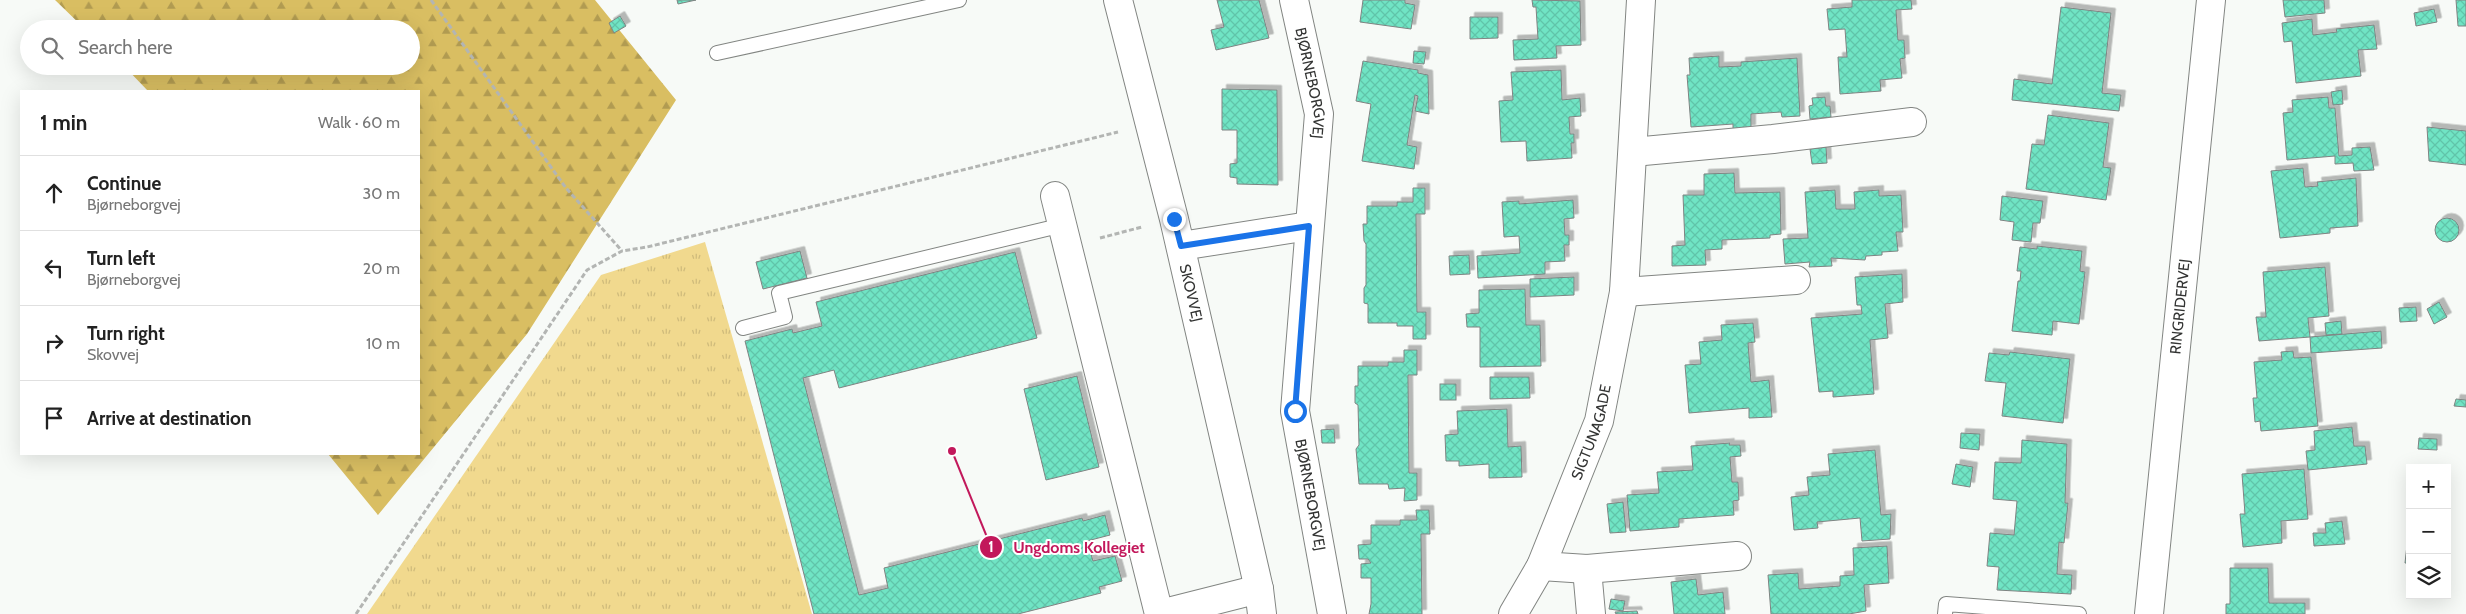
<!DOCTYPE html>
<meta charset="utf-8">
<style>
:root{--surface:#fff;--page:#f2f2f2;--text:#222;--muted:#767676;--line:#e0e0e0}
body{margin:0;font-family:Cabin,sans-serif;background:var(--page);color:var(--text)}
.controls{position:absolute;right:15px;bottom:15px;display:grid;overflow:hidden;border-radius:0px;box-shadow:0 5px 20px #0002}
.controls button{width:45px;height:45px;display:grid;place-items:center;padding:0;border:0;border-bottom:1px solid var(--line);background:var(--surface);color:var(--text);font:25px sans-serif}
.stop{position:absolute;width:15px;height:15px;margin:-11px;border:4px solid #1a73e8;border-radius:50%;background:#fff}
.stop.end{background:#1a73e8;border-color:#fff;box-shadow:0 1px 5px #0008}
.list{margin:0;padding:0;list-style:none}
h2{display:flex;justify-content:space-between;align-items:center;height:65px;margin:0;padding:0 20px;font-size:21px}
h2 small{font-size:16px;font-weight:400;color:var(--muted)}
.list li{display:grid;grid-template-columns:32px 1fr auto;gap:15px;align-items:center;box-sizing:border-box;height:75px;padding:0 20px;border-top:1px solid var(--line)}
.list b{display:block;font-size:19px;white-space:nowrap}
.list p{margin:0;font-size:16px;white-space:nowrap;color:var(--muted)}
.list em{font-size:16px;font-style:normal;color:var(--muted)}
.icon{flex:none;width:28px;height:28px;fill:none;stroke:currentColor;stroke-width:2;stroke-linecap:round;stroke-linejoin:round}
.map{position:relative;flex:none;width:2466px;height:614px;overflow:hidden}
.search{position:absolute;background:var(--surface);box-shadow:0 5px 20px #0002;left:20px;top:20px;width:400px;height:55px;display:flex;align-items:center;gap:12px;box-sizing:border-box;padding:0 18px;border-radius:28px;color:var(--muted);font-size:19px}
.panel{position:absolute;background:var(--surface);box-shadow:0 5px 20px #0002;left:20px;top:90px;width:400px;height:365px;border-radius:0px}
.map>svg:first-child{display:block}
.grass{fill:url(#grass-tufts)}
.forest{fill:url(#forest-firs)}
.building{fill:url(#building-cross-hatch);stroke:#7f8382;filter:url(#shadow)}
.lines{fill:none;stroke-linecap:round;stroke-linejoin:round}
.lane-casing{stroke:#828582;stroke-width:16}
.street-casing{stroke:#828582;stroke-width:30}
.secondary-casing{stroke:#828582;stroke-width:30}
.path{stroke:#b3b5b3;stroke-width:3;stroke-dasharray:5 2.5;stroke-linecap:butt}
.lane{stroke:#fff;stroke-width:14}
.street{stroke:#fff;stroke-width:28}
.secondary{stroke:#fff;stroke-width:28}
.route{stroke:#1a73e8;stroke-width:6}
.labels{text-anchor:middle;stroke-width:4;stroke-linejoin:round;paint-order:stroke}
.street-label{font-size:15px;fill:#333433;stroke:#fff}
.leader{fill:none;stroke:#c2185b;stroke-width:2}
.callout-dot{fill:#c2185b;stroke:#fff;stroke-width:2}
.mark-label{font-size:15px;text-anchor:middle;font-weight:bold;fill:#fff}
.callout-label{font-size:16px;text-anchor:middle;font-weight:bold;fill:#c2185b;stroke:#fff;stroke-width:4;stroke-linejoin:round;paint-order:stroke}
</style>
<div class="map">
<svg width="2466" height="614" viewBox="0 0 2466 614">
<defs>
<pattern id="grass-tufts" width="24" height="20" patternUnits="userSpaceOnUse" patternTransform="scale(1.25)"><rect width="24" height="20" fill="#f1d98e"/><path d="M3 7l-1-3M5 7V3M7 7l1-3M15 17l-1-3M17 17v-4M19 17l1-3" fill="none" stroke="#cfbb7b"/></pattern>
<pattern id="forest-firs" width="22" height="20" patternUnits="userSpaceOnUse" patternTransform="scale(1.25)"><rect width="22" height="20" fill="#d9be62"/><path d="M5 1l3.5 6h-7zM16 11l3.5 6h-7z" fill="#b19b51"/></pattern>
<pattern id="building-cross-hatch" width="8" height="8" patternUnits="userSpaceOnUse" patternTransform="scale(1.25)"><rect width="8" height="8" fill="#70e4c4"/><path d="M0 0l8 8M0 8l8-8" fill="none" stroke="#61c4a9"/></pattern>
<filter id="shadow"><feDropShadow dx="4.5" dy="-4.5" stdDeviation="0" flood-color="#0004"/></filter>
</defs>
<rect width="100%" height="100%" fill="#f7faf7"/>
<polygon class="grass" points="705,242 812,614 367,614 601,275"/>
<polygon class="forest" points="55,0 595,0 676,100 527,334 378,515 328,454 419,454 419,91 148,91 124,66 411,66 411,29 85,29"/>
<g class="building">
<polygon points="677,0 696,0 678,4"/>
<polygon points="1217,0 1259,0 1269,38 1216,50 1211,30 1224,27"/>
<polygon points="1363,0 1405,0 1405,3 1415,5 1411,29 1360,22"/>
<polygon points="1532,0 1580,1 1581,45 1556,46 1557,58 1514,60 1513,40 1538,39 1536,7 1533,7"/>
<polygon points="1852,0 1911,0 1912,9 1896,10 1898,40 1904,40 1905,58 1900,59 1902,78 1880,80 1881,91 1840,94 1838,57 1847,57 1845,29 1829,30 1827,9 1852,7"/>
<polygon points="2283,0 2324,0 2325,13 2285,17"/>
<polygon points="2456,0 2466,0 2466,26 2458,26"/>
<polygon points="2061,7 2111,13 2102,93 2121,95 2119,111 2012,100 2014,79 2052,84"/>
<polygon points="2434,9 2437,22 2416,26 2414,13"/>
<polygon points="620,16 626,26 614,33 609,23"/>
<polygon points="1470,17 1498,17 1498,38 1470,39"/>
<polygon points="2312,19 2313,35 2337,32 2336,29 2374,25 2377,49 2358,50 2361,76 2296,83 2292,41 2284,42 2282,23"/>
<polygon points="1414,51 1426,52 1424,64 1413,63"/>
<polygon points="1719,56 1719,67 1741,66 1741,62 1797,58 1800,116 1782,117 1781,112 1751,114 1751,129 1733,130 1733,124 1691,127 1687,75 1690,75 1689,58"/>
<polygon points="1363,61 1418,70 1418,73 1428,75 1429,114 1415,111 1418,96 1415,95 1407,145 1417,147 1414,169 1362,161 1371,104 1356,101"/>
<polygon points="1561,70 1562,100 1580,98 1581,116 1569,117 1570,134 1574,134 1574,143 1571,143 1572,158 1527,161 1526,141 1501,142 1499,101 1513,100 1511,72"/>
<polygon points="1222,89 1277,90 1278,185 1237,184 1237,178 1230,177 1230,164 1237,163 1237,130 1222,130"/>
<polygon points="2342,90 2343,104 2333,105 2331,92"/>
<polygon points="1825,97 1826,106 1830,106 1831,117 1810,119 1809,106 1813,105 1812,98"/>
<polygon points="2328,97 2329,108 2335,108 2339,156 2352,155 2352,148 2370,147 2374,170 2354,171 2353,163 2335,164 2335,156 2287,160 2283,113 2293,112 2292,100"/>
<polygon points="2048,115 2109,123 2103,167 2111,168 2106,200 2026,189 2032,144 2044,145"/>
<polygon points="2427,127 2466,131 2466,165 2429,161"/>
<polygon points="1826,147 1827,163 1812,164 1810,149"/>
<polygon points="2303,168 2305,187 2318,186 2317,182 2356,178 2358,226 2330,228 2330,233 2280,238 2271,171"/>
<polygon points="1734,173 1735,193 1780,192 1781,234 1770,235 1770,238 1722,240 1722,249 1705,250 1706,265 1672,266 1672,246 1685,245 1683,195 1704,195 1704,174"/>
<polygon points="1413,188 1425,188 1425,214 1416,214 1417,312 1426,312 1426,339 1413,339 1413,326 1397,326 1397,323 1368,323 1368,304 1364,303 1364,288 1366,285 1366,244 1364,241 1363,224 1367,224 1367,206 1397,206 1397,202 1413,202"/>
<polygon points="1835,190 1836,209 1855,209 1854,192 1879,190 1879,196 1901,195 1903,232 1896,232 1898,251 1882,252 1882,255 1866,256 1865,260 1831,258 1832,266 1809,267 1810,262 1785,264 1783,239 1808,238 1805,192"/>
<polygon points="2002,196 2043,201 2040,223 2033,223 2031,242 2012,240 2014,222 2000,220"/>
<polygon points="1573,200 1574,218 1564,219 1565,235 1569,235 1569,245 1564,245 1565,261 1545,262 1545,274 1478,278 1477,256 1520,253 1519,236 1504,237 1502,202 1519,201 1519,204"/>
<circle cx="2447" cy="230" r="12"/>
<polygon points="2037,246 2082,251 2080,271 2085,272 2079,324 2053,321 2052,335 2012,331 2018,281 2020,281 2021,271 2017,271 2020,247 2037,249"/>
<polygon points="800,251 807,278 763,289 756,262"/>
<polygon points="1015,252 1037,338 839,388 834,370 803,378 859,595 888,588 884,568 1082,518 1083,521 1105,515 1110,535 1087,541 1093,561 1115,556 1122,581 1099,587 1101,593 1018,614 814,614 745,341 792,329 793,333 822,326 816,302"/>
<polygon points="1469,255 1470,274 1450,275 1449,256"/>
<polygon points="2325,267 2329,316 2308,318 2310,337 2259,341 2256,317 2266,317 2263,272"/>
<polygon points="1902,274 1903,302 1885,304 1888,338 1870,340 1874,394 1833,397 1833,391 1819,392 1811,318 1862,314 1861,305 1857,305 1855,277"/>
<polygon points="1574,277 1574,295 1530,297 1530,279"/>
<polygon points="1525,289 1526,325 1540,325 1541,366 1480,367 1480,327 1467,327 1466,314 1479,313 1479,290"/>
<polygon points="2439,302 2447,317 2434,324 2427,309"/>
<polygon points="2416,307 2417,321 2400,322 2399,308"/>
<polygon points="2341,321 2342,334 2326,335 2325,323"/>
<polygon points="1753,323 1755,342 1748,343 1751,382 1769,380 1772,417 1749,418 1749,408 1689,413 1685,365 1701,364 1699,342 1722,340 1721,325"/>
<polygon points="2381,331 2382,348 2311,353 2310,337"/>
<polygon points="1404,350 1417,350 1417,375 1408,375 1409,473 1417,473 1417,500 1404,501 1405,488 1389,489 1388,484 1359,484 1356,449 1359,445 1358,405 1355,403 1355,386 1358,386 1358,366 1388,366 1388,362 1404,362"/>
<polygon points="2293,351 2294,358 2311,357 2318,426 2261,431 2260,421 2255,422 2253,398 2257,398 2254,362 2282,360 2281,352"/>
<polygon points="2010,352 2070,359 2063,423 2002,416 2006,383 1985,381 1989,353 2009,355"/>
<polygon points="1077,376 1099,467 1046,480 1024,389"/>
<polygon points="1490,377 1529,377 1530,398 1490,399"/>
<rect x="1440" y="384" width="16" height="16"/>
<polygon points="2456,399 2466,400 2466,407 2454,406"/>
<polygon points="1507,409 1508,447 1521,446 1522,477 1489,478 1489,464 1459,466 1459,461 1446,461 1445,435 1458,434 1457,411"/>
<polygon points="2352,427 2354,446 2365,446 2367,464 2308,470 2306,451 2315,450 2314,431"/>
<polygon points="1334,429 1335,443 1322,443 1321,430"/>
<polygon points="1961,433 1980,434 1979,450 1960,448"/>
<polygon points="2419,438 2437,439 2437,450 2418,449"/>
<polygon points="2022,440 2067,444 2065,503 2068,503 2064,543 2059,542 2057,574 2072,575 2071,594 1997,590 1999,567 1987,566 1990,533 2014,535 2017,501 1993,499 1995,462 2021,463"/>
<polygon points="1730,443 1729,445 1740,445 1741,456 1730,457 1732,482 1738,482 1739,500 1733,501 1734,515 1679,519 1679,527 1630,531 1627,495 1659,493 1657,472 1693,470 1691,446"/>
<polygon points="1875,450 1881,515 1891,514 1890,539 1862,541 1860,518 1817,522 1818,528 1794,530 1791,497 1809,495 1807,477 1830,475 1828,454"/>
<polygon points="1956,464 1973,467 1970,487 1952,484"/>
<polygon points="2304,469 2308,519 2281,521 2282,543 2243,547 2240,514 2245,514 2242,474"/>
<polygon points="1623,502 1626,532 1610,533 1607,504"/>
<polygon points="1416,510 1429,510 1430,534 1421,534 1422,614 1369,614 1371,604 1371,578 1361,578 1361,564 1371,563 1368,559 1359,559 1358,545 1371,544 1371,525 1400,525 1400,520 1417,520"/>
<polygon points="2342,521 2345,544 2314,546 2313,533 2326,533 2325,523"/>
<polygon points="2407,545 2410,546 2410,563 2405,563"/>
<polygon points="1887,546 1889,583 1864,585 1866,611 1849,614 1771,614 1768,575 1798,573 1799,589 1840,586 1840,576 1854,575 1853,548"/>
<polygon points="2230,568 2268,568 2269,603 2305,603 2305,614 2226,614 2226,604 2230,604"/>
<polygon points="1696,579 1698,595 1723,592 1725,614 1674,614 1671,582"/>
<polygon points="1611,599 1625,601 1623,611 1609,609"/>
<polygon points="1637,611 1638,614 1616,614 1615,612"/>
</g>
<g class="lines">
<defs>
<g id="lane">
<polyline points="717,53 959,0"/>
<polyline points="743,328 785,317 779,293 1063,225"/>
<polyline points="1945,614 1946,604 2079,614"/>
</g>
<g id="street">
<path id="s1" d="M1118,0L1174,219L1259,589L1262,614"/>
<path id="s2" d="M1294,0L1319,114L1295,411L1332,614"/>
<polyline points="1633,152 1773,139 1912,122"/>
<polyline points="1055,196 1159,614"/>
<polyline points="1181,246 1309,226"/>
<polyline points="1624,292 1796,280"/>
<polyline points="1541,566 1587,569 1737,556"/>
<polyline points="1587,569 1591,614"/>
<polyline points="1160,614 1259,589"/>
<path id="s3" d="M1513,614L1541,566L1599,421L1624,292L1641,0"/>
</g>
<g id="secondary">
<path id="s4" d="M2149,614L2211,0"/>
</g>
</defs>
<use href="#lane" class="lane-casing"/>
<use href="#street" class="street-casing"/>
<use href="#secondary" class="secondary-casing"/>
<g class="path">
<polyline points="431,0 566,188 622,251"/>
<polyline points="1100,238 1142,227"/>
<polyline points="356,614 587,270 622,251 647,247 1118,132"/>
</g>
<use href="#lane" class="lane"/>
<use href="#street" class="street"/>
<use href="#secondary" class="secondary"/>
</g>
<g class="lines">
<polyline class="route" points="1174,219 1181,246 1309,226 1295,411"/>
</g>
<g class="labels">
<g class="street-label">
<text dy="5" stroke="none"><textPath href="#s2" startOffset="85">BJØRNEBORGVEJ</textPath></text>
<text dy="5" stroke="none"><textPath href="#s1" startOffset="302">SKOVVEJ</textPath></text>
<text dy="5" stroke="none"><textPath href="#s4" startOffset="309">RINGRIDERVEJ</textPath></text>
<text dy="5" stroke="none"><textPath href="#s3" startOffset="199">SIGTUNAGADE</textPath></text>
<text dy="5" stroke="none"><textPath href="#s2" startOffset="500">BJØRNEBORGVEJ</textPath></text>
</g>
</g>
<path class="leader" d="M952 451L991 547"/>
<g class="callout-dot">
<circle cx="952" cy="451" r="5"/>
<circle cx="991" cy="547" r="12"/>
</g>
<g class="mark-label">
<text x="991" y="552">1</text>
</g>
<g class="callout-label">
<text x="1079" y="553">Ungdoms Kollegiet</text>
</g>
</svg>
<div class="controls">
<button>+</button>
<button>−</button>
<button><svg class="icon" aria-label="layers" viewBox="0 0 24 24"><path d="M12 4l9 5-9 5-9-5zM3 14l9 5 9-5"/></svg></button>
</div>
<div class="stop" style="left:1295px;top:411px"></div>
<div class="stop end" style="left:1174px;top:219px"></div>
<div class="search"><svg class="icon" aria-label="search" viewBox="0 0 24 24"><circle cx="10" cy="10" r="6"/><path d="M15 15l6 6"/></svg>Search here</div>
<section class="panel">
<h2>1 min<small>Walk · 60 m</small></h2>
<ul class="list">
<li><svg class="icon" aria-label="ahead" viewBox="0 0 24 24"><path d="M12 20V5M6 11l6-6 6 6"/></svg><div><b>Continue</b><p>Bjørneborgvej</p></div><em>30 m</em></li>
<li><svg class="icon" aria-label="left" viewBox="0 0 24 24"><path d="M17 20v-9H6M10 6l-5 5 5 5"/></svg><div><b>Turn left</b><p>Bjørneborgvej</p></div><em>20 m</em></li>
<li><svg class="icon" aria-label="right" viewBox="0 0 24 24"><path d="M7 20v-9h11M14 6l5 5-5 5"/></svg><div><b>Turn right</b><p>Skovvej</p></div><em>10 m</em></li>
<li><svg class="icon" aria-label="arrive" viewBox="0 0 24 24"><path d="M6 21V4h12l-3 4 3 4H6"/></svg><div><b>Arrive at destination</b></div></li>
</ul>
</section>
</div>
